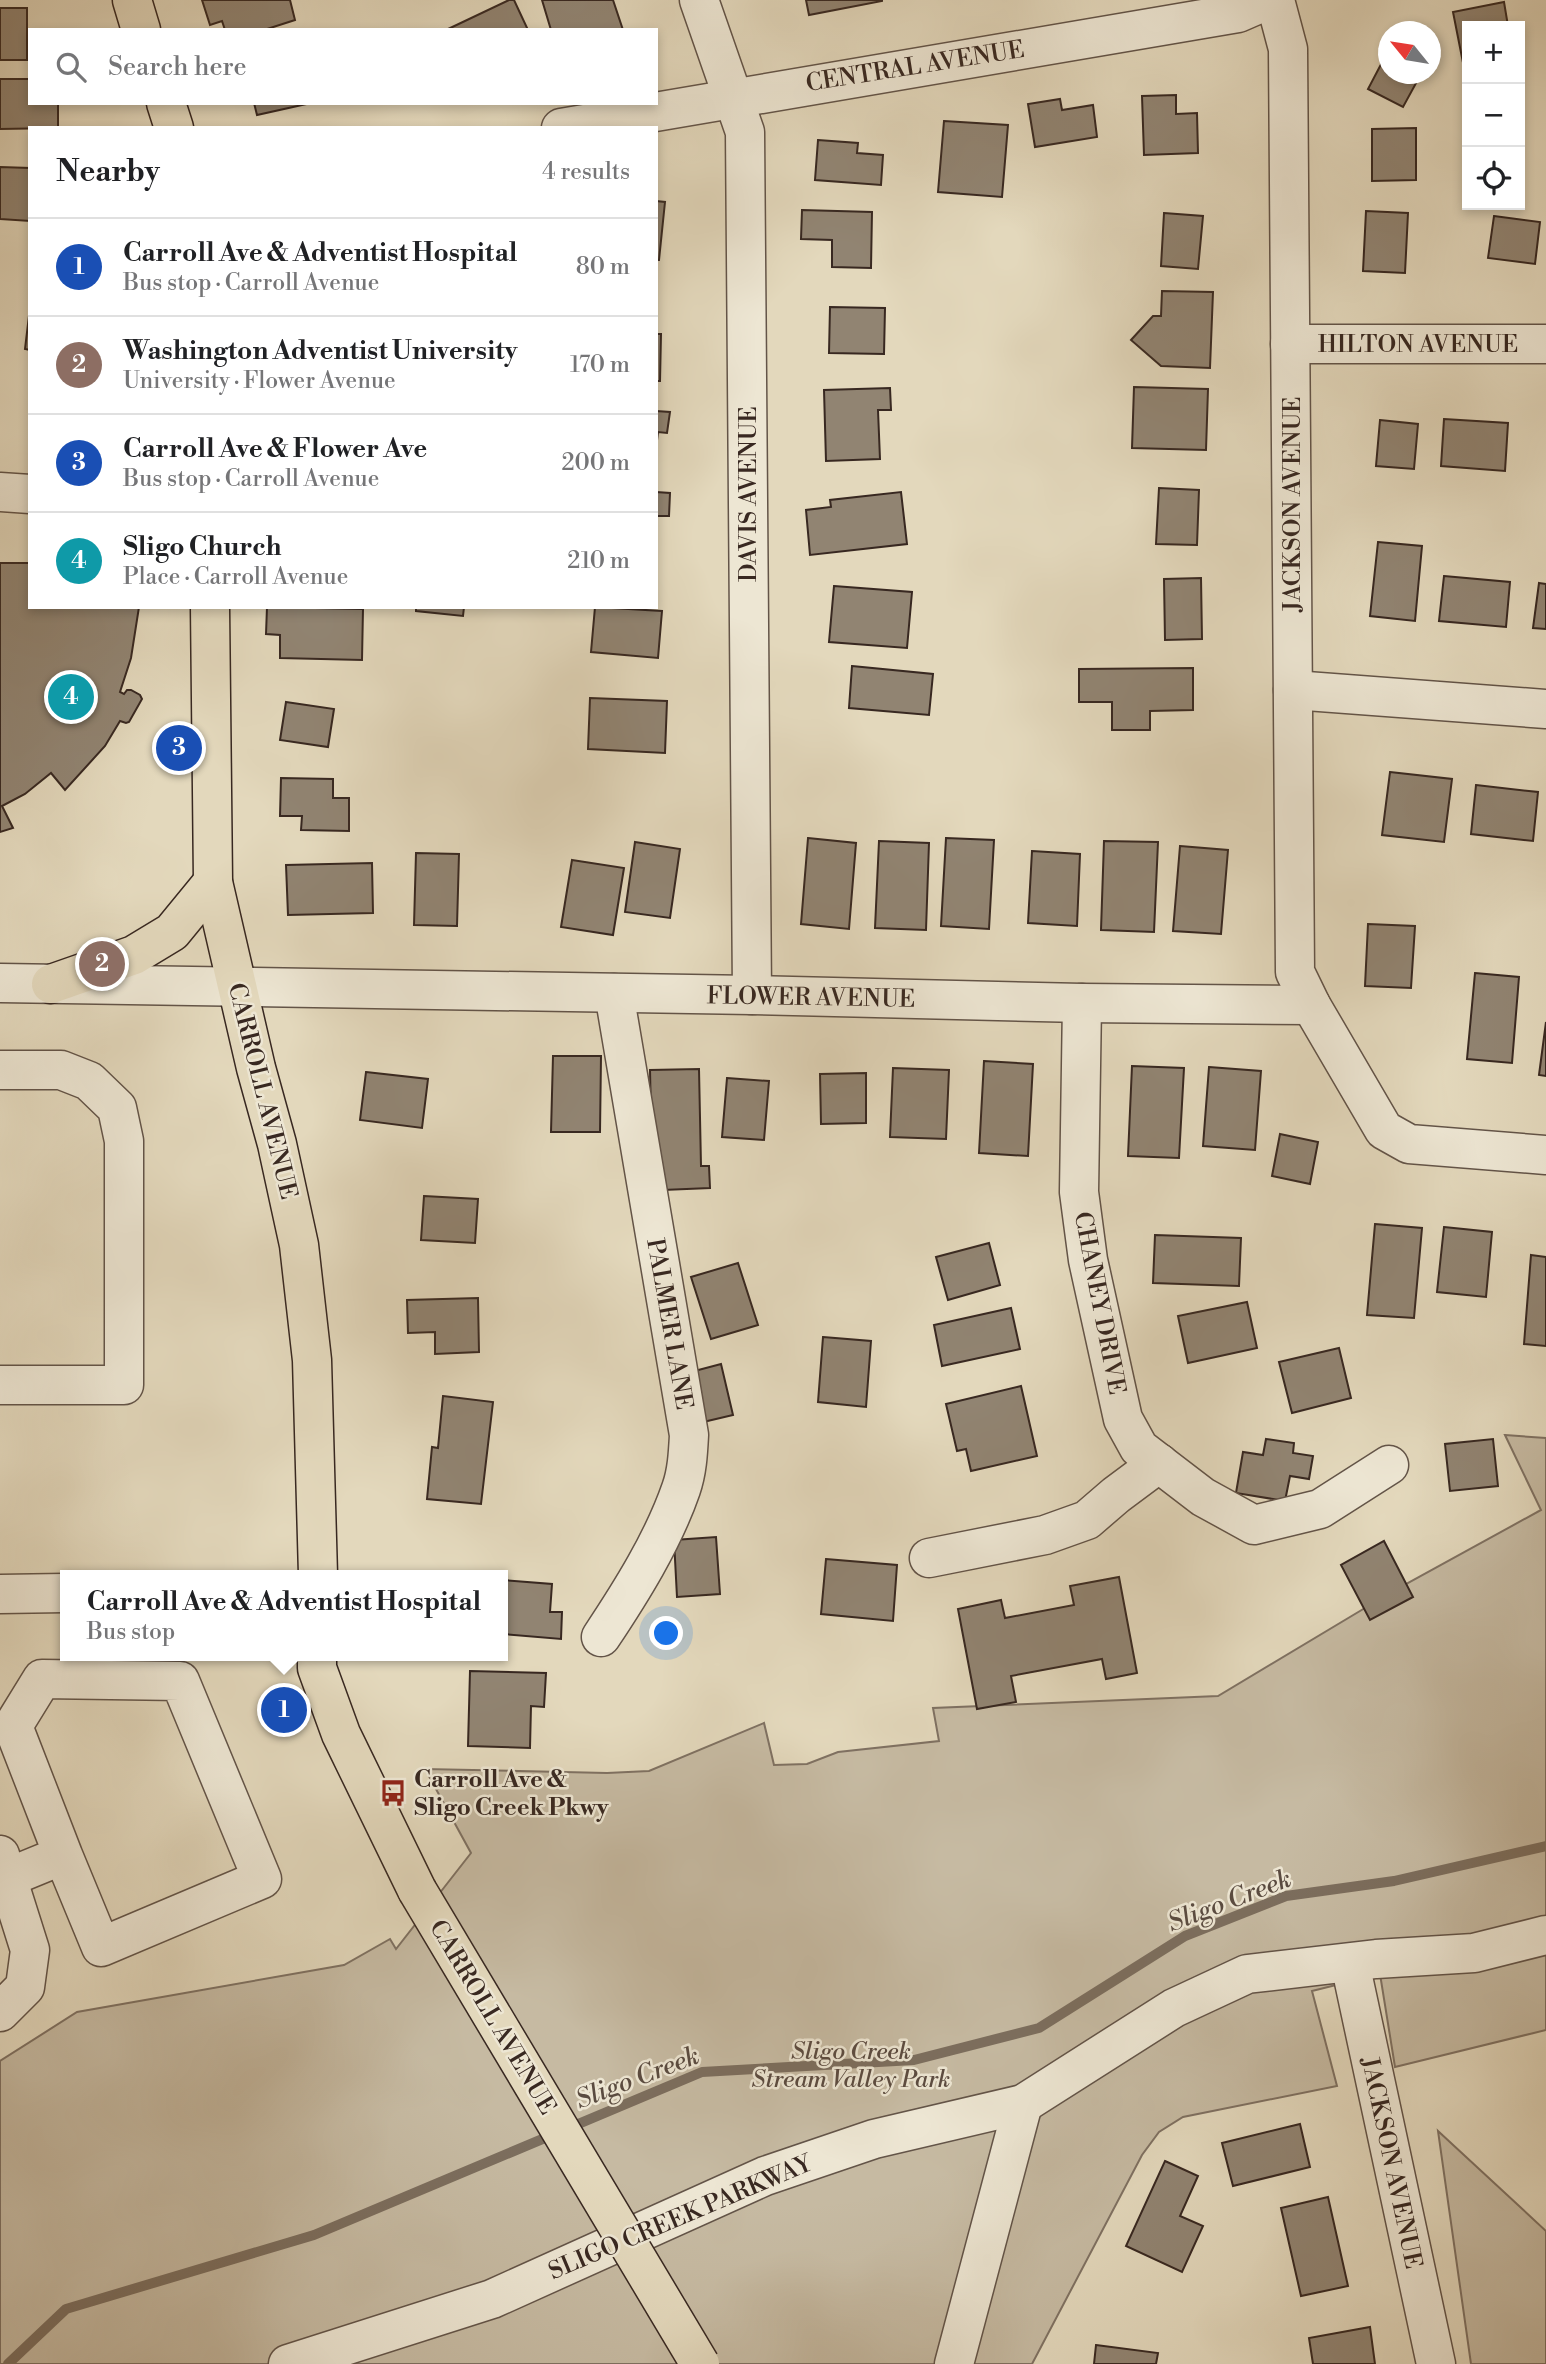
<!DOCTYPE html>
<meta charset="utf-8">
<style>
:root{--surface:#fff;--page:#f6f6f6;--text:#202124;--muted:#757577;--line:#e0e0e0;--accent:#ea580c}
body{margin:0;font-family:"Libre Bodoni",serif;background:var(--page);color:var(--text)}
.controls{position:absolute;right:21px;top:21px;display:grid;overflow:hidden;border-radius:0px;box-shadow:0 4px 10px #0003}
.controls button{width:63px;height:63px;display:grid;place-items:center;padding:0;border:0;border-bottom:2px solid var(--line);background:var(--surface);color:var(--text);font:35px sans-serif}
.compass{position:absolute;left:1378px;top:21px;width:63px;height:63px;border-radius:50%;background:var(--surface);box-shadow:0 4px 10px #0003;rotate:300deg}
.you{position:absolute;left:667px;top:1634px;width:24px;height:24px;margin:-18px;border:5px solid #fff;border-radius:50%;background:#1a73e8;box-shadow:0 0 0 10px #1a73e833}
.badge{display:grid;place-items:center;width:46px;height:46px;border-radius:50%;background:var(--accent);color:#fff;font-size:23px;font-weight:700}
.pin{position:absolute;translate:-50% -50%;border:4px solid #fff;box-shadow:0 2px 7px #0006}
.popup{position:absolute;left:60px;top:1570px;width:448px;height:91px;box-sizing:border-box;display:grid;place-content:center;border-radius:0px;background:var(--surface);filter:drop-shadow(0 2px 5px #0005);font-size:23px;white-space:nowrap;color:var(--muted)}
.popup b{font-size:26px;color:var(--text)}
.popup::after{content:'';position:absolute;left:50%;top:100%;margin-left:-14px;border:14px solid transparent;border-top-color:var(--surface)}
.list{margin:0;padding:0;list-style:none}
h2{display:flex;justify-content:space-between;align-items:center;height:91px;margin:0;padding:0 28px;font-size:30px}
h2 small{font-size:23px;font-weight:400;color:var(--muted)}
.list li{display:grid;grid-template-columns:46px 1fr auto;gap:21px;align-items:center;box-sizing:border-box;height:98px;padding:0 28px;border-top:2px solid var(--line)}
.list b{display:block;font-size:26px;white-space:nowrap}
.list p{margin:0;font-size:23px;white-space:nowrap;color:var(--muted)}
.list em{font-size:23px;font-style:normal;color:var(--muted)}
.icon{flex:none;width:38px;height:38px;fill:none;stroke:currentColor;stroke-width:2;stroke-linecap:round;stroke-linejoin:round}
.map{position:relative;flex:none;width:1546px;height:2364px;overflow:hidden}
.search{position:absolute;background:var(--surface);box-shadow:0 4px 10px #0003;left:28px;top:28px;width:630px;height:77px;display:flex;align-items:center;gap:18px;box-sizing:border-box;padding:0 24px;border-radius:0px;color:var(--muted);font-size:26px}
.panel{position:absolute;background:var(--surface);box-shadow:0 4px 10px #0003;left:28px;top:126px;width:630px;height:483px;border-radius:0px}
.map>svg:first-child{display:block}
.green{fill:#c6baa2;stroke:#7f7162;stroke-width:2}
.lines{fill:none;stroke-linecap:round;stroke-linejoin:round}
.stream{stroke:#7c6e5e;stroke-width:10}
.building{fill:#918472;stroke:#382821;stroke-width:2}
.minor-casing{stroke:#635448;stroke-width:41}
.major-casing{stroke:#382821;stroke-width:41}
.minor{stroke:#ede6d3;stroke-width:38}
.major{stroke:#e3d8bc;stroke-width:38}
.major-bridge-casing{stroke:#382821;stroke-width:41;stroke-linecap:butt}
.major-bridge{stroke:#e3d8bc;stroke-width:38}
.labels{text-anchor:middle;stroke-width:5;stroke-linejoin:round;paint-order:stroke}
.street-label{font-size:24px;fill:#382821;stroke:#ede6d3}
.poi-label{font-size:24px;font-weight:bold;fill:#382821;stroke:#ede6d3;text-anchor:start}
.park-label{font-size:24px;font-style:italic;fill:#5c4c41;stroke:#ede6d3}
.water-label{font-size:26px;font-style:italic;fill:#5a4b40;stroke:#ede6d3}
</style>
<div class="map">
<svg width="1546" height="2364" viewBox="0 0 1546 2364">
<rect width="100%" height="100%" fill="#e3d8bc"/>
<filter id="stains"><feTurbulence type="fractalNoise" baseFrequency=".00286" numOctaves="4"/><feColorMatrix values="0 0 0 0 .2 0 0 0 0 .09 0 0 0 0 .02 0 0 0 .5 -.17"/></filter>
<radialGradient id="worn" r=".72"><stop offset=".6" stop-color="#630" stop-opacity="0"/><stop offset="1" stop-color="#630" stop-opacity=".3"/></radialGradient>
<g class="green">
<polygon points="1505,1435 1546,1438 1546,2030 1395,2067 1380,1974 1312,1991 1337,2086 1183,2117 1159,2132 1142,2155 1032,2364 0,2364 0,2061 77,2012 344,1965 390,1939 396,1949 471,1853 425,1769 607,1773 649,1771 764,1723 774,1765 807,1764 838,1752 939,1741 933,1708 1218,1696 1395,1590 1541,1510"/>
<polygon points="1438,2131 1546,2231 1546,2364 1471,2364"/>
</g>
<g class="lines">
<polyline class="stream" points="8,2364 66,2309 314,2235 702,2072 914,2060 1039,2028 1185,1936 1286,1896 1394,1881 1546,1846"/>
</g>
<g class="building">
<polygon points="202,0 290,0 295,20 264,30 225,30 222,21 210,25"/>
<polygon points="509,0 514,0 528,30 446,30"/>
<polygon points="542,0 613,0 623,30 551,30"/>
<polygon points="806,0 882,0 882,1 809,15"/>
<polygon points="1504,2 1508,26 1467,26 1467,83 1453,12"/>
<rect x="0" y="8" width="27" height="52"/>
<polygon points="1388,51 1388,74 1421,74 1403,107 1368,89"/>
<polygon points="0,79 30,79 30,103 58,103 58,128 0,129"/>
<polygon points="1176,95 1176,114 1197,113 1198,153 1144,155 1142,96"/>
<polygon points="1060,99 1062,110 1093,105 1097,137 1035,147 1028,104"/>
<polygon points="254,103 311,103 257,115"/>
<polygon points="944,121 1008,125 1002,197 938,192"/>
<polygon points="1416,128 1416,180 1372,181 1372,129"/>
<polygon points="818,140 858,143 857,153 883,155 881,185 815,180"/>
<polygon points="0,167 30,168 30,221 0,219"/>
<polygon points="656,201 665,202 659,260 656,260"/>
<polygon points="802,210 872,212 871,268 832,267 832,240 801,239"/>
<polygon points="1366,211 1408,213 1405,273 1363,271"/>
<polygon points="1164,213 1203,216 1198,269 1161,266"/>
<polygon points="1494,216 1540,222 1535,264 1488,258"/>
<polygon points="1162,291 1213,292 1210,368 1161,366 1131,340 1153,316 1161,316"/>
<polygon points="30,307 30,350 25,349"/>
<polygon points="830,307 885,308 884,354 829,353"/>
<polygon points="656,334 661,334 660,381 656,381"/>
<polygon points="1134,387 1208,389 1206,450 1132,448"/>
<polygon points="890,388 891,410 878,410 880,459 826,461 824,390"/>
<polygon points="656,411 670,412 667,433 658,432 656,449"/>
<polygon points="1444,419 1508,423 1505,471 1441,466"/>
<polygon points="1380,420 1418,424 1414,469 1376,466"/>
<polygon points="1159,488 1199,490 1197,545 1156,544"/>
<polygon points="656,492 670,493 669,516 656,516"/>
<polygon points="901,492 907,544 810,555 806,510 831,507 830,500"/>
<polygon points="1378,542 1422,546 1415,621 1370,616"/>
<polygon points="0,563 30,563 30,607 139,607 131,658 120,692 124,694 127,690 131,690 140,695 142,699 129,722 126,723 120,721 105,746 65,790 51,773 25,794 2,806 13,828 0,832"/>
<polygon points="1444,576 1510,582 1506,627 1439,621"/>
<polygon points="1201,578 1202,639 1165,640 1164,579"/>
<polygon points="1539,583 1546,584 1546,629 1533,628"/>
<polygon points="834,586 912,592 907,648 829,642"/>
<polygon points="267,607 363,609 362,660 280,658 280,635 266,634"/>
<polygon points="416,607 464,607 463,616 416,611"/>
<polygon points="595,607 662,611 658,658 591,652"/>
<polygon points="852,666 933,674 929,715 849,708"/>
<polygon points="1193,668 1193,710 1150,711 1150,730 1112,730 1112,702 1079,702 1079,669"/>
<polygon points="590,698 667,701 665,753 588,749"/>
<polygon points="286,702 334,709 328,747 280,740"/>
<polygon points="1390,772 1452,779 1444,842 1382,835"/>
<polygon points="281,778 333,779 333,798 349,798 349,831 301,830 302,816 280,816"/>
<polygon points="1476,785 1538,792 1533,841 1471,834"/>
<polygon points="808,838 856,843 849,929 801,924"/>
<polygon points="946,838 994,840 989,929 941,926"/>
<polygon points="879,841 929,843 926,930 875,928"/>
<polygon points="1104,841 1158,842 1154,932 1101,930"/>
<polygon points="635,842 680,849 670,918 625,912"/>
<polygon points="1180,846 1228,850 1221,934 1173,931"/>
<polygon points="1032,851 1080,854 1077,926 1028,923"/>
<polygon points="416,853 459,854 457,926 414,925"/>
<polygon points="572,860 624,868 613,935 561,927"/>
<polygon points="372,863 373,913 288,915 286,865"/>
<polygon points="1368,924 1415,926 1411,988 1365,986"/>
<polygon points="1475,973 1519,977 1512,1063 1467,1059"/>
<polygon points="1546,1022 1546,1076 1539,1075"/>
<polygon points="553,1056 601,1056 600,1132 551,1132"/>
<polygon points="984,1061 1033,1064 1028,1156 979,1153"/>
<polygon points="1132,1066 1184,1068 1179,1158 1128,1156"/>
<polygon points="1209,1067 1261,1071 1255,1150 1203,1146"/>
<polygon points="893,1068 949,1070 946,1139 890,1137"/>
<polygon points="699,1069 701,1166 709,1166 710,1188 663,1190 652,1164 650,1070"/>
<polygon points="366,1072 428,1079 422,1128 360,1120"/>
<polygon points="866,1073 866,1123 821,1124 820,1074"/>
<polygon points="727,1078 769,1081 764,1140 722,1137"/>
<polygon points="1280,1134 1318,1142 1310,1184 1272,1176"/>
<polygon points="424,1196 478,1199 475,1243 421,1240"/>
<polygon points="1375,1224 1422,1228 1414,1318 1367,1315"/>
<polygon points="1444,1227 1492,1232 1486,1297 1437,1292"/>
<polygon points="1155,1235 1241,1238 1239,1286 1153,1283"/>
<polygon points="989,1243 1000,1285 948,1300 936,1257"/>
<polygon points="1531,1255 1546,1257 1546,1346 1524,1344"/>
<polygon points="738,1263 758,1325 711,1339 691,1277"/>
<polygon points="478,1298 479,1352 435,1354 435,1332 408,1333 407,1300"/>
<polygon points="1247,1302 1257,1348 1188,1363 1178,1316"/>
<polygon points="1011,1308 1020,1349 942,1366 934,1325"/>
<polygon points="823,1337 871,1341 866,1407 818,1402"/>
<polygon points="1339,1348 1351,1398 1292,1413 1279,1362"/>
<polygon points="721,1364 733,1415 699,1423 687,1373"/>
<polygon points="1021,1386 1037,1456 971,1471 966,1449 957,1451 946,1404"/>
<polygon points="443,1396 493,1402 481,1504 427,1499 432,1447 438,1448"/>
<polygon points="1266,1439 1294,1443 1293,1453 1313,1456 1309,1479 1290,1476 1285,1501 1236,1493 1243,1452 1263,1455"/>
<polygon points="1493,1439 1498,1486 1450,1491 1445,1444"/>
<polygon points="716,1537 720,1594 677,1597 674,1540"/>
<polygon points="1384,1541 1413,1597 1370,1620 1341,1565"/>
<polygon points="826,1559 897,1565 893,1621 821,1614"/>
<polygon points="1119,1577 1137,1673 1106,1679 1102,1659 1011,1676 1016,1702 977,1709 958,1609 1001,1600 1005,1618 1074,1605 1070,1586"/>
<polygon points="503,1580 552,1584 550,1612 562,1612 561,1639 503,1634"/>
<polygon points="470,1671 546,1673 544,1707 531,1706 530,1748 468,1746"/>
<polygon points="1300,2124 1310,2167 1233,2186 1222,2143"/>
<polygon points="1165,2161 1198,2176 1180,2216 1203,2226 1182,2272 1126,2246"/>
<polygon points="1328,2197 1348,2286 1301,2296 1281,2208"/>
<polygon points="1370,2327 1375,2364 1313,2364 1309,2338"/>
<polygon points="1096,2345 1158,2353 1156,2364 1094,2364"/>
</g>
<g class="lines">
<defs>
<g id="minor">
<polyline points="699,0 745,132 752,995"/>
<polyline points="1275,0 1288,49 1295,972 1311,1005 1384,1130 1409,1144 1546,1155"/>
<polyline points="561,128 1238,13 1268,0"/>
<polyline points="1290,344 1546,344"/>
<polyline points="0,492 30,494"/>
<polyline points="1293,690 1546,709"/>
<polyline points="0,983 752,995 1082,1003 1311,1005"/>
<polyline points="1082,1003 1079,1192 1088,1260 1123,1419 1139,1448 1203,1497 1254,1525 1320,1509 1389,1465"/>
<polyline points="0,1070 61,1070 89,1081 117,1108 124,1141 124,1385 0,1385"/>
<polyline points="929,1558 1045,1535 1087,1520 1116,1495 1159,1463"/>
<polyline points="0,1594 65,1593"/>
<path d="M601,1637C631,1592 663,1541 681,1489C687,1472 688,1454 689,1435L614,993"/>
<polyline points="0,1855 30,1950 25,1987 0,2012"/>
<polyline points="7,1878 63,1855 101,1947 262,1879 180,1681 42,1679 13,1726 63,1855"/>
<polyline points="1350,1963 1436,2364"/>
<polyline points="288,2364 492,2299 765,2176 874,2139 1023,2104 1174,2008 1247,1974 1376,1959 1474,1953 1546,1935"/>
<polyline points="954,2364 1023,2104"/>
</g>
<g id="major">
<polyline points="132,0 141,30"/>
<polyline points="166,103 174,128"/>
<polyline points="210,607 213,882 256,1068 277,1144 299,1245 312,1360 318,1575"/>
<polyline points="51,984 134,955 172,932 213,882"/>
<polyline points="317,1656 317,1668 341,1734 417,1890"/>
</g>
</defs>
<use href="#minor" class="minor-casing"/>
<use href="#major" class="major-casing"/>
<use href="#minor" class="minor"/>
<use href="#major" class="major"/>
<defs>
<polyline id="major-bridge" points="417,1890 700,2364"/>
</defs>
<use href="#major-bridge" class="major-bridge-casing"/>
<use href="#major-bridge" class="major-bridge"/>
</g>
<defs>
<symbol id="bus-bare" viewBox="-9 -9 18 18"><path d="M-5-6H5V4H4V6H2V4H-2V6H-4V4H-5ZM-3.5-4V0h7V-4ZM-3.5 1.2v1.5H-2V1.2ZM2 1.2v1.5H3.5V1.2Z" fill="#8f2418" stroke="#ede6d3" stroke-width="2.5" paint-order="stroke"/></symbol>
</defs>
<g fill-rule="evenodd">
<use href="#bus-bare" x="374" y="1774" width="38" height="38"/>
</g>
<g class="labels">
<g class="street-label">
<text transform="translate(915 66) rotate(-9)" y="8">CENTRAL AVENUE</text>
<text x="1418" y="352">HILTON AVENUE</text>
<text transform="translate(748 494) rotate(-90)" y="8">DAVIS AVENUE</text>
<text transform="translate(1292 504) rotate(-90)" y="8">JACKSON AVENUE</text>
<text transform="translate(811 997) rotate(1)" y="8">FLOWER AVENUE</text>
<text transform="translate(263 1091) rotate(76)" y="8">CARROLL AVENUE</text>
<text transform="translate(1100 1303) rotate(79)" y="8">CHANEY DRIVE</text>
<text transform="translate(670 1324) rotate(80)" y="8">PALMER LANE</text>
<text transform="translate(493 2017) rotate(59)" y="8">CARROLL AVENUE</text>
<text transform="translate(1392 2163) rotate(78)" y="8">JACKSON AVENUE</text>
<text transform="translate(680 2217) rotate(-23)" y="8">SLIGO CREEK PARKWAY</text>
</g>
<g class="poi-label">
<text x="414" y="1787">Carroll Ave &amp;<tspan x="414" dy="28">Sligo Creek Pkwy</tspan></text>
</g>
<g class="park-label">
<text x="851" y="2059">Sligo Creek<tspan x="851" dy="28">Stream Valley Park</tspan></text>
</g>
<g class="water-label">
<text transform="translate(1229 1900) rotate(-21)" y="9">Sligo Creek</text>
<text transform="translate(637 2077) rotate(-21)" y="9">Sligo Creek</text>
</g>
</g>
<rect width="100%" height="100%" filter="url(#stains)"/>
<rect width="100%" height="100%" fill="url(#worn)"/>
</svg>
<div class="controls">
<button>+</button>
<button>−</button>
<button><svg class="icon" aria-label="locate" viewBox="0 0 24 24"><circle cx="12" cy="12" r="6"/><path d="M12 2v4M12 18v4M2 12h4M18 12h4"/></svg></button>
</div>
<svg class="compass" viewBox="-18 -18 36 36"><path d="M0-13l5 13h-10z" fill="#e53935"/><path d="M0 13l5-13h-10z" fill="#757577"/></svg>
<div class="you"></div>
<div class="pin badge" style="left:284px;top:1710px;background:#1a4fb4">1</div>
<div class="popup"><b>Carroll Ave &amp; Adventist Hospital</b>Bus stop</div>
<div class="pin badge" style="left:102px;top:964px;background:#8d6e63">2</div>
<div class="pin badge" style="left:179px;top:748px;background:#1a4fb4">3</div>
<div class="pin badge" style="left:71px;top:697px;background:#0f9aa8">4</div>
<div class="search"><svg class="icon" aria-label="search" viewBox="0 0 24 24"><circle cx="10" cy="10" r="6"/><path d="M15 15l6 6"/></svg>Search here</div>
<section class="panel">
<h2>Nearby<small>4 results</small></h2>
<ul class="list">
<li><span class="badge" style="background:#1a4fb4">1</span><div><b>Carroll Ave &amp; Adventist Hospital</b><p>Bus stop · Carroll Avenue</p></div><em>80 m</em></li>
<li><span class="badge" style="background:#8d6e63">2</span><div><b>Washington Adventist University</b><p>University · Flower Avenue</p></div><em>170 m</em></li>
<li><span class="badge" style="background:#1a4fb4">3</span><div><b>Carroll Ave &amp; Flower Ave</b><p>Bus stop · Carroll Avenue</p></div><em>200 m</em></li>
<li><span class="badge" style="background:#0f9aa8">4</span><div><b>Sligo Church</b><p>Place · Carroll Avenue</p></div><em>210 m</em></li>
</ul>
</section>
</div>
